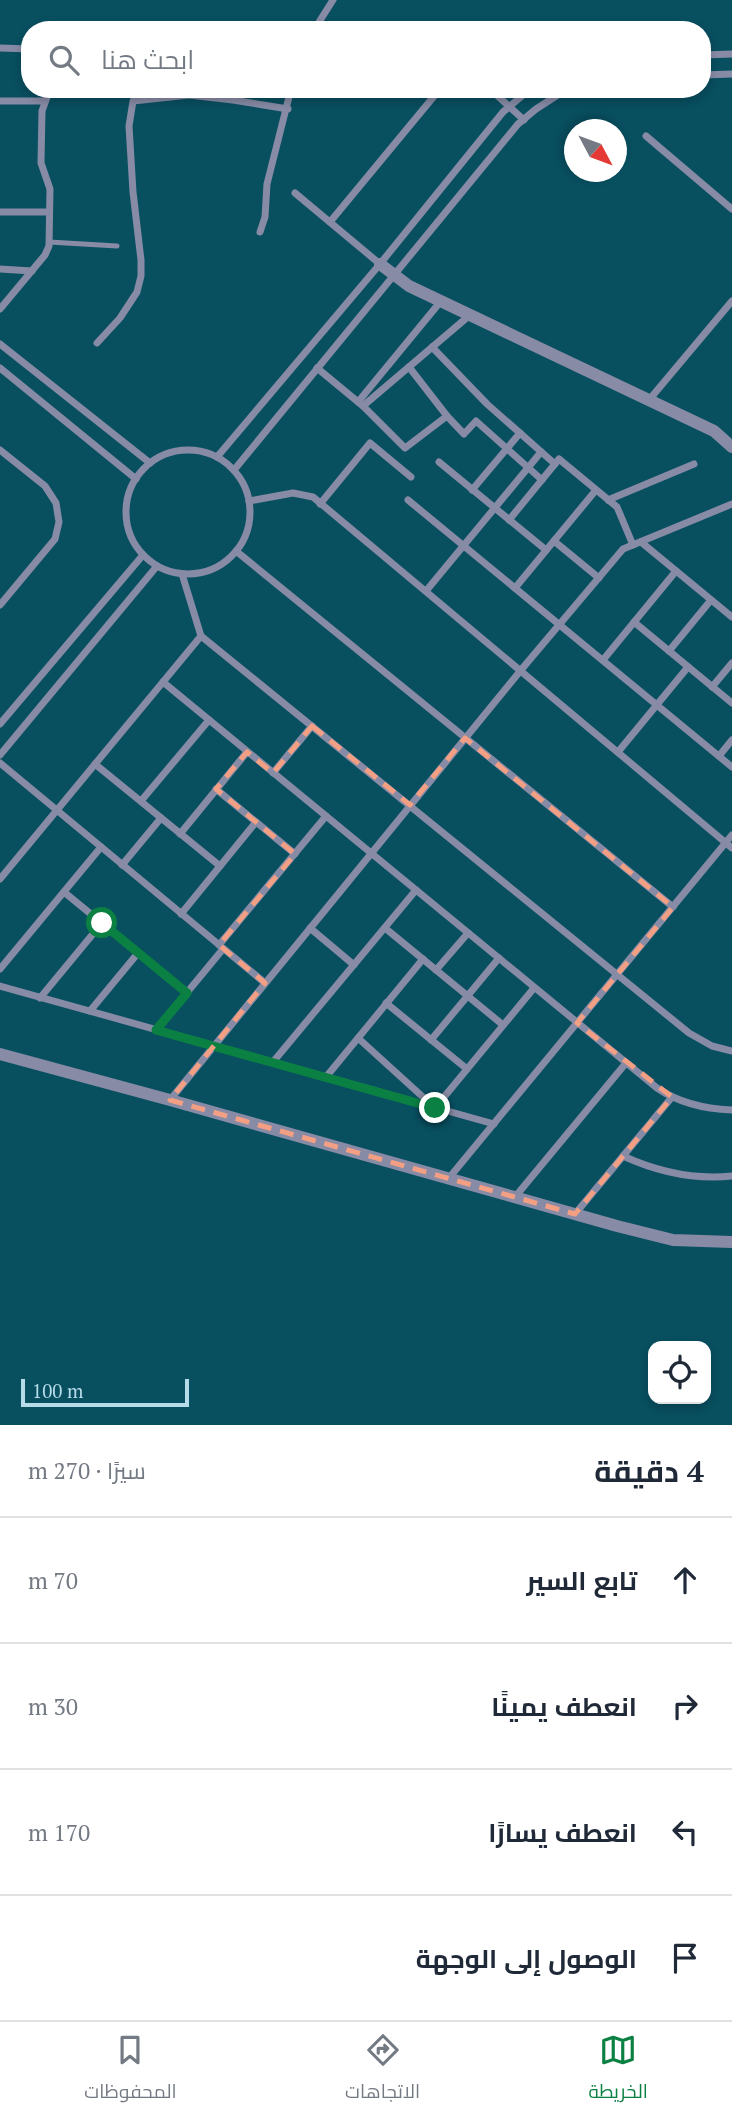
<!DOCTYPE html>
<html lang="ar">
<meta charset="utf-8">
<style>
:root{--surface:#fff;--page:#f6f6f7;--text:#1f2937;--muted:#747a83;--line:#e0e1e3;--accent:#0b8043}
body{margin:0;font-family:"PT Serif",Cairo,serif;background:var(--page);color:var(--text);direction:rtl}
.controls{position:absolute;right:21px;bottom:21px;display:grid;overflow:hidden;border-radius:14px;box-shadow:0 4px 10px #0003}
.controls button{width:63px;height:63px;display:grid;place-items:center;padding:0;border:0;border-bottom:2px solid var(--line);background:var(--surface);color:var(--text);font:35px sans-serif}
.compass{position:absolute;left:564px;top:119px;width:63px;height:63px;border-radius:50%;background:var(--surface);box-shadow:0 4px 10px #0003;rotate:131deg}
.scale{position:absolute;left:21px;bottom:18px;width:168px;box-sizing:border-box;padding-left:7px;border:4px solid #b7dce9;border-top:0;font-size:19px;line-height:24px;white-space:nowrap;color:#b7dce9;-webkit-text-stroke:5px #084f60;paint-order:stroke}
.stop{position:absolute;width:21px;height:21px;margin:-16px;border:5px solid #0b8043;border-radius:50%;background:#fff}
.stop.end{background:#0b8043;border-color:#fff;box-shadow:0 2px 7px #0008}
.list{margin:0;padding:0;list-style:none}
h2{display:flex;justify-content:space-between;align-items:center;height:91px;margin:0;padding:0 28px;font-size:30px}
h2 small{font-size:23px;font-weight:400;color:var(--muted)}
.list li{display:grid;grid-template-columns:46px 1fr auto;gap:21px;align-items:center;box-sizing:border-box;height:126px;padding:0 28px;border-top:2px solid var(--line)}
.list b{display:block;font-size:26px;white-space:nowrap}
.list em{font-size:23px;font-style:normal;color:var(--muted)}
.icon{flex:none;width:38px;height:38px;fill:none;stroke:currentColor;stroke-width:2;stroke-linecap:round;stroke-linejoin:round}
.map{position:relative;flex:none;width:732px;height:1425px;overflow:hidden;direction:ltr}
.search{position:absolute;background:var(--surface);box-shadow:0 4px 10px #0003;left:21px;right:21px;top:21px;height:77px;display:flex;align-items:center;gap:18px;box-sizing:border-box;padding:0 24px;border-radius:28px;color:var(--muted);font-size:26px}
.sheet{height:595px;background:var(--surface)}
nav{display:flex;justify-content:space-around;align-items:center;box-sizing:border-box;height:98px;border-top:2px solid var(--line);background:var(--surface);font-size:19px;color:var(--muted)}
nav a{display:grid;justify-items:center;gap:4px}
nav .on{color:var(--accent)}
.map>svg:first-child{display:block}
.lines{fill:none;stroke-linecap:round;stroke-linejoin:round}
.service{stroke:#878ba5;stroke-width:5}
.minor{stroke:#878ba5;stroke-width:7}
.tertiary{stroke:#878ba5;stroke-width:12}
.route{stroke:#0b8043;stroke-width:9}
.marked{fill:none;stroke:#f39f83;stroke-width:5;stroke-dasharray:14 9;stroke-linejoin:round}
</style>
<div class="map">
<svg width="732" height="1425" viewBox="0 0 732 1425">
<rect width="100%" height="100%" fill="#084f60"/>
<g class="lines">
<polyline class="service" points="49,242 117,246"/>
<g class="minor">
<polyline points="314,30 333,0"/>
<polyline points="0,48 30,49"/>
<polyline points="702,55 732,54"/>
<polyline points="702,75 732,74"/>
<polyline points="490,89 524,120"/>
<polyline points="0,101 44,101"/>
<polyline points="646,136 732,209"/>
<polyline points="295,193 380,264"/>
<polyline points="0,212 49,212"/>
<polyline points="330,222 440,89"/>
<polyline points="260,232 265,217 267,184 291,89"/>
<polyline points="0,269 32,271"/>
<polyline points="0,309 45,255 49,246 50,189 41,163 42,111 50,89"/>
<polyline points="97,343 120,318 137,292 141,276 141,260 133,192 129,126 133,101 189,95 233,100 288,109"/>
<polyline points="0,344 150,463"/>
<polyline points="432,347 487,404 555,464"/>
<polyline points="409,367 447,416 464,434 476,421 542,480"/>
<polyline points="0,368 136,479"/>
<polyline points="317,368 363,406 405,448 447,416"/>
<polyline points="649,400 732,301"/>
<polyline points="358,402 441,301"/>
<polyline points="363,406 470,315"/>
<polyline points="0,450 45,486 56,503 59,522 55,539 0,605"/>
<circle cx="188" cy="512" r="62"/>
<polyline points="217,457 380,264 503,112 530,89"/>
<polyline points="439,462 546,550"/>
<polyline points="234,470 518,124 536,109 567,89"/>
<polyline points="472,490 520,433"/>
<polyline points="408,500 732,767"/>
<polyline points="608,500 694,464"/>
<polyline points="249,501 293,493 313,497 732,848"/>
<polyline points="320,504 370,443 411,477"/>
<polyline points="509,520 559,459 617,507 633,545"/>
<polyline points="554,541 599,578"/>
<polyline points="641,542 732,617"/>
<polyline points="236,551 673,907"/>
<polyline points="182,574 201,636 689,1033 712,1046 732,1051"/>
<polyline points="515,588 596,490"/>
<polyline points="426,591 541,452"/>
<polyline points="634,622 732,703"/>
<polyline points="669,651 711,600"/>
<polyline points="603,660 676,571"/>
<path d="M163,682L657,1088C679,1103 706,1109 732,1110"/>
<polyline points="712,687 732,663"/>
<polyline points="0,724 143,555"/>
<polyline points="618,752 688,667"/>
<polyline points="0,755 157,566"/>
<polyline points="719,756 732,740"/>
<polyline points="0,763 265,983"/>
<polyline points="95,764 220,866"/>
<polyline points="273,773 312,726"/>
<polyline points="216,789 295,854"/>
<polyline points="141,801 209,720"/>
<polyline points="180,834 247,752"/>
<polyline points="122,865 161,818"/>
<polyline points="0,879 201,636"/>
<polyline points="64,892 187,993"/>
<polyline points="181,914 256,822"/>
<polyline points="310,928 354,965"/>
<polyline points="385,928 503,1025"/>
<polyline points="219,945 326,816"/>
<polyline points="0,969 101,847"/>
<polyline points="436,970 468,933"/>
<polyline points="0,986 494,1124"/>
<polyline points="40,998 102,923"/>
<polyline points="386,1003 467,1069"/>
<polyline points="90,1011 138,953"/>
<polyline points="156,1030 223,949"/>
<polyline points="358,1038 435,1108 534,988"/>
<polyline points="431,1040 499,958"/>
<polyline points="273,1062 416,890"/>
<polyline points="326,1077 423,959"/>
<polyline points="170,1100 521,670 623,549 732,504"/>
<path d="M623,1156C658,1172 694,1180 732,1176"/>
<polyline points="449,1178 732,835"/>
<polyline points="515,1197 626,1063"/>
<polyline points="575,1214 672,1097"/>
</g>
<g class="tertiary">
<polyline points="380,264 409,286 714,431 732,447"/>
<polyline points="0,1054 170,1100 617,1226 673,1240 732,1242"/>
</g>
</g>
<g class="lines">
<polyline class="route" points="102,923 187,993 156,1030 435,1108"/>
</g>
<path class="marked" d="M312,726L410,805L465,738L673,907L577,1023L672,1097L575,1214L170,1100L265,983L219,945L295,854L216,789L247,752L273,773Z"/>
</svg>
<div class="controls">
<button><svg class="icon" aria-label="locate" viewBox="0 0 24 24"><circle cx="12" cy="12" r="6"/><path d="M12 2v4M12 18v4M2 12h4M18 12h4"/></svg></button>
</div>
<svg class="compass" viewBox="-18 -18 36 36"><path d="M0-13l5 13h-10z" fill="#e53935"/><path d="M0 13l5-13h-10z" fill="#747a83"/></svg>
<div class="scale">100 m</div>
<div class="stop" style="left:102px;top:923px"></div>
<div class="stop end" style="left:435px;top:1108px"></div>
<div class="search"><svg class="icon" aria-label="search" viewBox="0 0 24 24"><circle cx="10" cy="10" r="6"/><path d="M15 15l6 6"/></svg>ابحث هنا</div>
</div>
<section class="sheet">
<h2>4 دقيقة<small>سيرًا · 270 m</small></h2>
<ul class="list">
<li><svg class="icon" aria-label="ahead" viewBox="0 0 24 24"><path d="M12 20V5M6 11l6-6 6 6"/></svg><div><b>تابع السير</b></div><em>70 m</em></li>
<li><svg class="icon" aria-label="right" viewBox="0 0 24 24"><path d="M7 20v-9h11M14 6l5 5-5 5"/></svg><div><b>انعطف يمينًا</b></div><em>30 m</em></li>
<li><svg class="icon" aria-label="left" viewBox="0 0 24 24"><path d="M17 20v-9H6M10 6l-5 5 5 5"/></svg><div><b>انعطف يسارًا</b></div><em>170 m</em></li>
<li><svg class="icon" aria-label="arrive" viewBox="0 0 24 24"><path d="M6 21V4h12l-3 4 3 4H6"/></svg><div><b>الوصول إلى الوجهة</b></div></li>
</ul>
</section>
<nav>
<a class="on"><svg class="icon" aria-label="map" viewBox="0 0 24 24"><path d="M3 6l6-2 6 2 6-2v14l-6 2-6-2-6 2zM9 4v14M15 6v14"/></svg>الخريطة</a>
<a><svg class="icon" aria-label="directions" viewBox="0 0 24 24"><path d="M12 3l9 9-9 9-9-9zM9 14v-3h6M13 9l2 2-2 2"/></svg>الاتجاهات</a>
<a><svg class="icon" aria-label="saved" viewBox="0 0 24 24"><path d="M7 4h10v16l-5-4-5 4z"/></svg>المحفوظات</a>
</nav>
